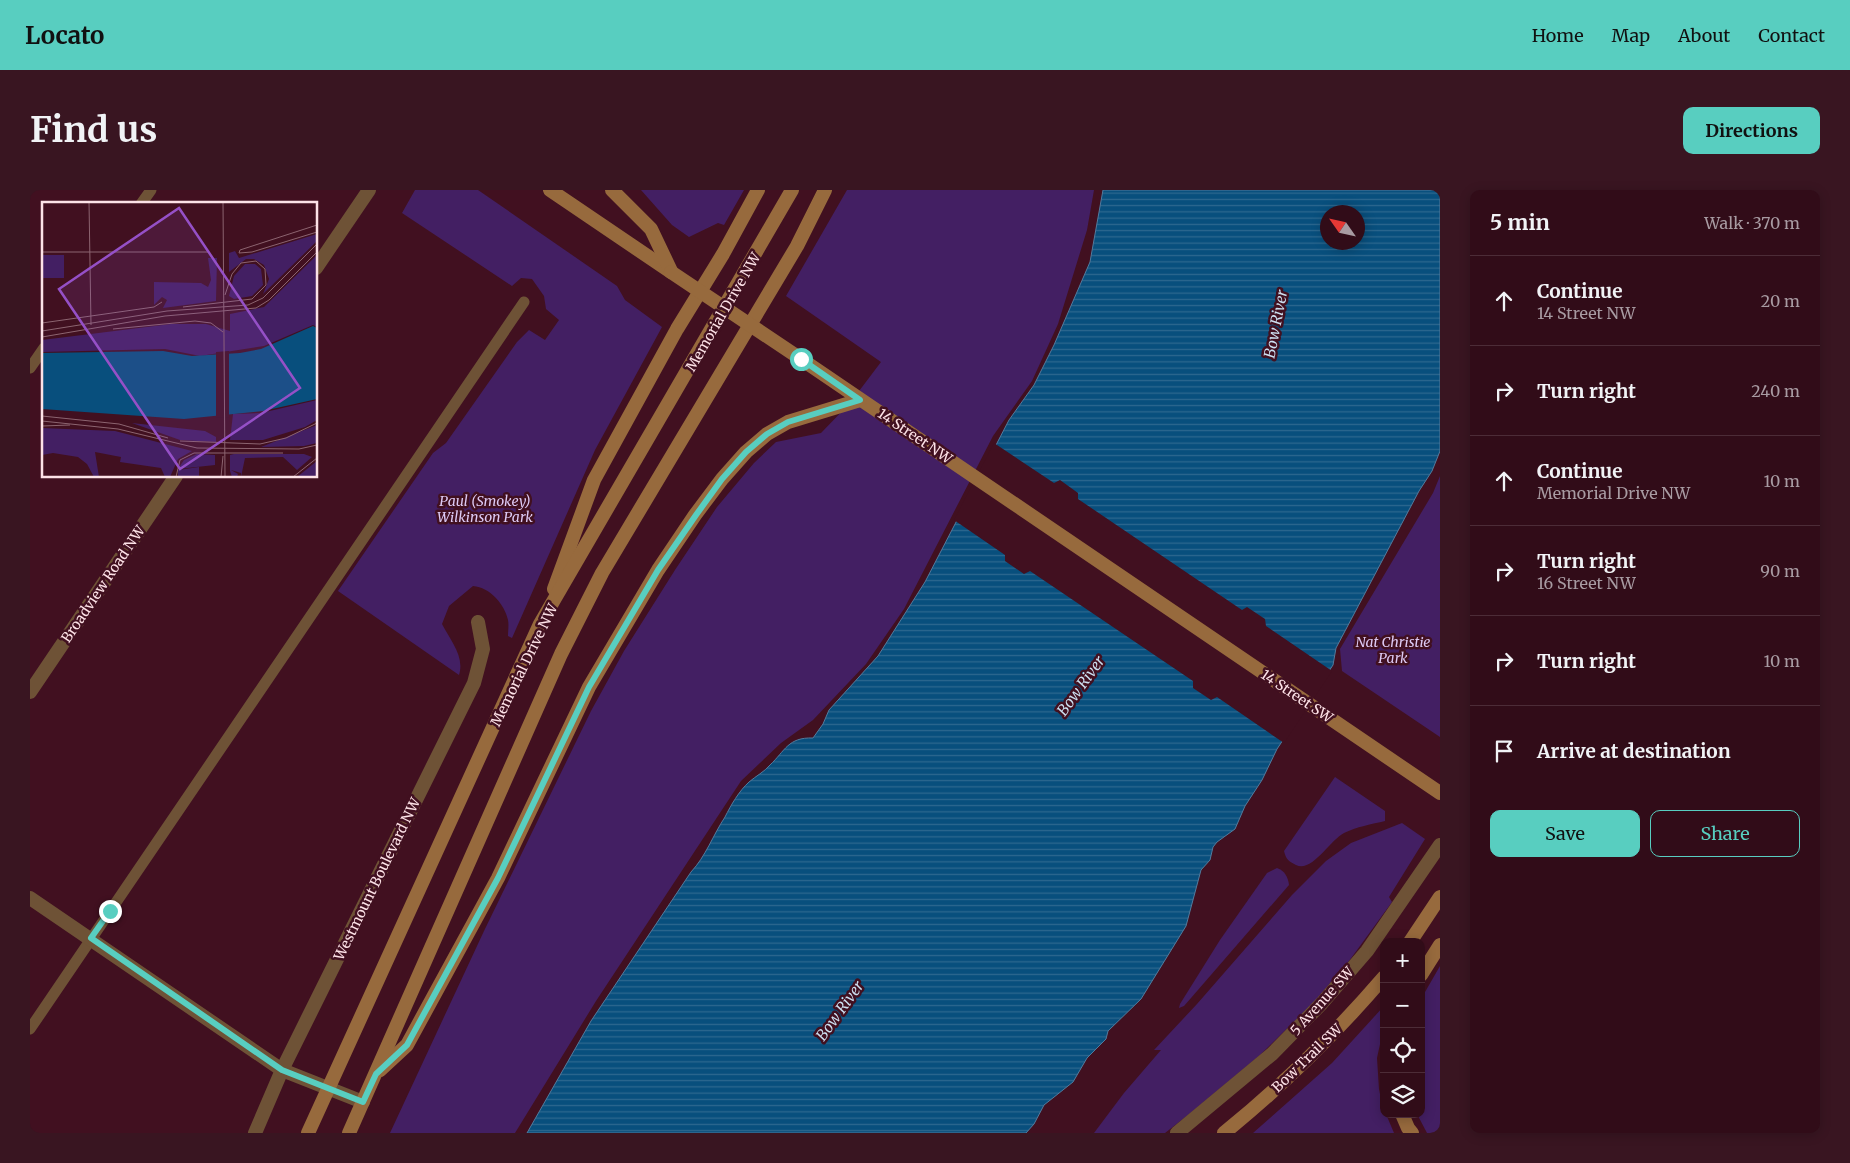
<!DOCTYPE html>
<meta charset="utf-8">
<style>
:root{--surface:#310c18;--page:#391521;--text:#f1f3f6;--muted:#a89ba2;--line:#4c2c37;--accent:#58cec0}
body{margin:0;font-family:Merriweather,serif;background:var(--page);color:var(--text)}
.controls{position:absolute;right:15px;bottom:15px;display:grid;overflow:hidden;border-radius:10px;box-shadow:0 2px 12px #0003}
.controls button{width:45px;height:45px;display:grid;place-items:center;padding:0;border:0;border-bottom:1px solid var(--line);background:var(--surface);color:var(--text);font:25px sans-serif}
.compass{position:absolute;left:1290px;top:15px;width:45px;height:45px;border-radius:50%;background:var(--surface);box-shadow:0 2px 12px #0003;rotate:304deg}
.stop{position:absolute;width:15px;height:15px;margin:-11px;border:4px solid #58cec0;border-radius:50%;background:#fff}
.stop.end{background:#58cec0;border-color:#fff;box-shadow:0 1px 5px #0008}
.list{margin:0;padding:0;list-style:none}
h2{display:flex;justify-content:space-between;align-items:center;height:65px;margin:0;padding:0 20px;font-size:21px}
h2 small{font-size:16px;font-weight:400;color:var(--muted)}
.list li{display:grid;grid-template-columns:32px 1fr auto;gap:15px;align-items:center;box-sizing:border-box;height:90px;padding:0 20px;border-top:1px solid var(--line)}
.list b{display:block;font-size:19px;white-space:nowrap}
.list p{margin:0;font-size:16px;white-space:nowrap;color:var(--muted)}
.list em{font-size:16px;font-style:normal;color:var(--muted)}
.actions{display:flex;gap:10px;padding:15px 20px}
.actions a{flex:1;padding:11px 0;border:1px solid var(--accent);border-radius:10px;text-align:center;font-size:18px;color:var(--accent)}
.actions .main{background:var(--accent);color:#111}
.icon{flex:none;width:28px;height:28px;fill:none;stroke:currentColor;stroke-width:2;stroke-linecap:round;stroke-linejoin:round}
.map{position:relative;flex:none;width:1410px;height:943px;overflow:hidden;border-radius:10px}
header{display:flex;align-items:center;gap:30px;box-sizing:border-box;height:70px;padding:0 25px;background:var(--accent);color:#111}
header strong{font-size:24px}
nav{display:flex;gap:28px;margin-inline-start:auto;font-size:18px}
.intro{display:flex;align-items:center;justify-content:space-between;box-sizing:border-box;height:120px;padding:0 30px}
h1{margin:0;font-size:35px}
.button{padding:12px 22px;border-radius:10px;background:var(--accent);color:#111;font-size:18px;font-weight:700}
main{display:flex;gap:30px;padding:0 30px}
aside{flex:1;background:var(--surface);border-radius:10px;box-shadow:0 2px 12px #0003}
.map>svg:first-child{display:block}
.green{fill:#431f63}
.water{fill:url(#water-rules);stroke:#527b9d;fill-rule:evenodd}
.pier{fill:#411020}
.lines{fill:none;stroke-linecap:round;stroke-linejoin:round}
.service{stroke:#6e5236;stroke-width:11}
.minor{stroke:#6e5236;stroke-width:14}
.tertiary{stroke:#6e5236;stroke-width:14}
.secondary{stroke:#976a3d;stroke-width:14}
.secondary-bridge{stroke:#976a3d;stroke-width:14}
.route{stroke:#58cec0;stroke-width:6}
.labels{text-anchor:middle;stroke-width:5;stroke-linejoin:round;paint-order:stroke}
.street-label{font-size:14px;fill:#fde2e7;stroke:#411020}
.park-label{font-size:14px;font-style:italic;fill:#ddcaf5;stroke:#411020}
.water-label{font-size:15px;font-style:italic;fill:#ccdff0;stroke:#411020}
.inset-road{fill:none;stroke:#8c6470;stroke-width:1}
.view{fill:#9550c7;fill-opacity:0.15;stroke:#9550c7;stroke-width:2.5}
.inset-edge{fill:none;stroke:#fde2e7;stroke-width:2.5}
</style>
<header>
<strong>Locato</strong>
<nav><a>Home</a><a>Map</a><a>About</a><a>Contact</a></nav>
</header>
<div class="intro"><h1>Find us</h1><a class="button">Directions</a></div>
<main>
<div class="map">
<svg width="1410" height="943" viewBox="0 0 1410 943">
<defs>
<pattern id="water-rules" width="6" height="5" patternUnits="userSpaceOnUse" patternTransform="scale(1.25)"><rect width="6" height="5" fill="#084f7d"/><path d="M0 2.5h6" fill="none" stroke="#2d688f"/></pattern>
</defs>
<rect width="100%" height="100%" fill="#411020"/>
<g class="green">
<path d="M385,0H448L587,96L595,110L632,137L565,260L482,448L478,446C478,441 479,435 478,430C475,415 460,397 443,396L419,416L412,434C420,450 435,466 429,485L308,401L403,263L416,253L487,152L499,140L515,150L529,130L516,119L514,106L502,89L491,88L482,96L372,23Z"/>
<polygon points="611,0 714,0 694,35 688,33 659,47 642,35"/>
<polygon points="817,0 1064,0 1057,40 1028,134 1002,191 963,246 874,419 836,474 783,530 751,553 711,591 566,811 485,943 360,943 454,741 561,521 594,461 645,380 687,317 724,273 746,252 791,243 820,213 851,172 756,106"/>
<polygon points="1410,286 1410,547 1312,481 1310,459 1403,303"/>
<path d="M1305,587L1355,621V631C1342,634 1326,637 1314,643C1300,650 1282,683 1266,675C1258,671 1256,669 1254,661Z"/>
<polygon points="1372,633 1395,649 1359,707 1362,712 1319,771 1283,813 1230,865 1158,925 1135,943 1064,943 1094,903 1131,860 1124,860 1167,814 1262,705 1296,671 1321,653"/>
<path d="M1247,678C1255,681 1258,687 1259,695L1161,808L1154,816L1149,818L1150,814L1190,750L1237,683Z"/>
<polygon points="1410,776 1410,940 1408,943 1397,943 1387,924 1391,924 1391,809"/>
<polygon points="1354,816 1354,836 1347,868 1349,899 1354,924 1356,924 1364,943 1223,943 1302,873"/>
</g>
<path class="water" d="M1073,0H1410V261L1402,281L1389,301L1306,458L1303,475L1247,559L1232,590L1215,616L1205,639L1187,652L1183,657L1180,670L1171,680L1156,736L1111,809L1078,841L1076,849L1057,868L1043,892L1014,915L1004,934L996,943H497L561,831L661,682C676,666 683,645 695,627C701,615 709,601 719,592C726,586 734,582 740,575C755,561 758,547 783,548L793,534L799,520L848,466L895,392L979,230L1004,195L1024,155L1060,72ZM1298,22H1328V52H1298Z"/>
<polygon class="pier" points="964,253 1024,293 1030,290 1048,303 1048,309 1212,420 1217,417 1235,429 1236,436 1302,481 1254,553 1187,507 1181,510 1163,498 1163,491 1000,381 994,384 975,371 975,365 924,330"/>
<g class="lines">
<g class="service">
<polyline points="111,14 121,0"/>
<polyline points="0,178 14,158"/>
<polyline points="0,839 494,112"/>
</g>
<g class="minor">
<polyline points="286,78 339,0"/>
<polyline points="0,502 146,286"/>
<polyline points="0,708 252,880 333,912"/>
<polyline points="225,943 252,880 444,493 453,459 448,432"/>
</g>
<polyline class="tertiary" points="1147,943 1242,864 1292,813 1337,761 1410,655"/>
<g class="secondary">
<polyline points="520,0 641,82"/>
<polyline points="582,0 621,39 641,81"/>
<polyline points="771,169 1410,603"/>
<polyline points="524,399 564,290 647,139 693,64 728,0"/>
<polyline points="1380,752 1410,707"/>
<polyline points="1391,785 1410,755"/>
<polyline points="350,880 377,855 468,688 559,497 628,380 665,325 692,289 716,262 737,244 758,232 830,210"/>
<polyline points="1372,924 1378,938 1382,943"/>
<polyline points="278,943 510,434 762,0"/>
<polyline points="319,943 531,464 572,383 767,56 795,0"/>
<path d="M1194,943C1252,896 1305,844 1354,787"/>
</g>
<polyline class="secondary-bridge" points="641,82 771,169"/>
</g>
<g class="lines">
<polyline class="route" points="80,721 61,748 252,880 333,912 346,884 377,855 468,688 559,497 628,380 666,325 692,289 716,262 737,244 758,232 830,210 771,169"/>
</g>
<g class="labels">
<g class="street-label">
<text transform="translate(693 122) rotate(-60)" y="5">Memorial Drive NW</text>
<text transform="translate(885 246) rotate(34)" y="5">14 Street NW</text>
<text transform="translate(73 394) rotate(-56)" y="5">Broadview Road NW</text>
<text transform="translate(494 475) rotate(-64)" y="5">Memorial Drive NW</text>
<text transform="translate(1267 506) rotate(34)" y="5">14 Street SW</text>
<text transform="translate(347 689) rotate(-64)" y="5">Westmount Boulevard NW</text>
<text transform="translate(1292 811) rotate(-48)" y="5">5 Avenue SW</text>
<text transform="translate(1277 868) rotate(-44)" y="5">Bow Trail SW</text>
</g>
<g class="park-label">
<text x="455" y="316">Paul (Smokey)<tspan x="455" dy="16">Wilkinson Park</tspan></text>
<text x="1363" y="457">Nat Christie<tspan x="1363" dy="16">Park</tspan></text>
</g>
<g class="water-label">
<text transform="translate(1246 134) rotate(-79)" y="5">Bow River</text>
<text transform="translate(1051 496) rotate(-54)" y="5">Bow River</text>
<text transform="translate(810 821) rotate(-54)" y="5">Bow River</text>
</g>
</g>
<g transform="translate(12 12)">
<rect width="275" height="275" fill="#411020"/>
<path d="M275,32V39L221,92L227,77L222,63L212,57H204L187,70V51L193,49L197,56ZM0,53H22V76H0ZM275,53V125L271,123L222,144L158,154L123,147L0,150V138L129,122H164L188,129V112L222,105ZM166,56H175L174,99L121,106L125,98L120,95L112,103V80L159,81L166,85L169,78ZM203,62H213L219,67L221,83L210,94L192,97L187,94L192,74ZM275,198V218L263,225L221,238H188L191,212L219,211ZM90,221L163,229L174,235V240L138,238ZM275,223V241L262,244L219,245ZM0,226L73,229L150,249L136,257L128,275H123L119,266L78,260L79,255L53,250L57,275H52L45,262L36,255L11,251L0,253ZM155,252L173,253V263L136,267L142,258ZM262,252L270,255L255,268L241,255L203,256L199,275V271L189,268L196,272L195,275H190L188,269V253L192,252ZM275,259V275H255ZM157,265V275H136V268Z" fill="#431f63"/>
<path d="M271,124L275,126V197L221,209L142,217L0,207V151L121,149L150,154L198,151L219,147Z" fill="#084f7d"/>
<path d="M187,149V215L174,216V150Z" fill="#411020"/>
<path class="inset-road" d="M47,0L49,123M181,0L183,275M0,50H167M197,51L198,48L275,23M197,51L210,50L275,30M141,105L210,97L224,83L223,67L214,59L199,61L190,72L183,93M0,121L112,105L120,100M71,127L153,119L169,121L181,130M0,129L125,109L206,103L221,96L275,42M0,135L123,114L214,106L227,98L275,50M0,214L77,222L126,236M0,219L76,227L155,246L257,247L275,243M0,224L28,223M138,239L218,242L244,236L275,221M134,275L138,258L152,251H241M179,275L181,254M251,275L275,256"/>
<path class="view" d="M137,6L258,186L138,267L17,87Z"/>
<rect width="275" height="275" class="inset-edge"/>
</g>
</svg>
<div class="controls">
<button>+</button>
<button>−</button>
<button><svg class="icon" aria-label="locate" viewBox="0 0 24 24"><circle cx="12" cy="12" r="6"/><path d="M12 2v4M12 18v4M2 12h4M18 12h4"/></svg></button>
<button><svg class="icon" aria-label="layers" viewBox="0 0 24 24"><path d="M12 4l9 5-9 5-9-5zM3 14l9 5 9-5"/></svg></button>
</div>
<svg class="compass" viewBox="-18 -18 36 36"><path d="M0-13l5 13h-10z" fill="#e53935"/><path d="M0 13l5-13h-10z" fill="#a89ba2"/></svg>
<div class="stop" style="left:771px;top:169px"></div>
<div class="stop end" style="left:80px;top:721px"></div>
</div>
<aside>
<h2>5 min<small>Walk · 370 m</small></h2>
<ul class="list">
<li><svg class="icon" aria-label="ahead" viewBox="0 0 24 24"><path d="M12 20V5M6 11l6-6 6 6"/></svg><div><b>Continue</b><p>14 Street NW</p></div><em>20 m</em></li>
<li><svg class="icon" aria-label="right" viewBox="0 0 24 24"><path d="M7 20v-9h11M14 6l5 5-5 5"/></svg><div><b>Turn right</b></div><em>240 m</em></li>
<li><svg class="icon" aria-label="ahead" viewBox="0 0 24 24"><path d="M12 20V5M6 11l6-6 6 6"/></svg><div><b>Continue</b><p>Memorial Drive NW</p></div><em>10 m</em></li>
<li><svg class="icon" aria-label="right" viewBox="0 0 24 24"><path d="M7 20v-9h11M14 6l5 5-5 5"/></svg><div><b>Turn right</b><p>16 Street NW</p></div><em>90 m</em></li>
<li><svg class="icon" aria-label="right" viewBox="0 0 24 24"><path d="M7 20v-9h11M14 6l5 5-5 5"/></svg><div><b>Turn right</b></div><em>10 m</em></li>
<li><svg class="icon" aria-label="arrive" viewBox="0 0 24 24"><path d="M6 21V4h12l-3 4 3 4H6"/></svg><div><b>Arrive at destination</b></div></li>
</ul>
<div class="actions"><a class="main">Save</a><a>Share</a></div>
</aside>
</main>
